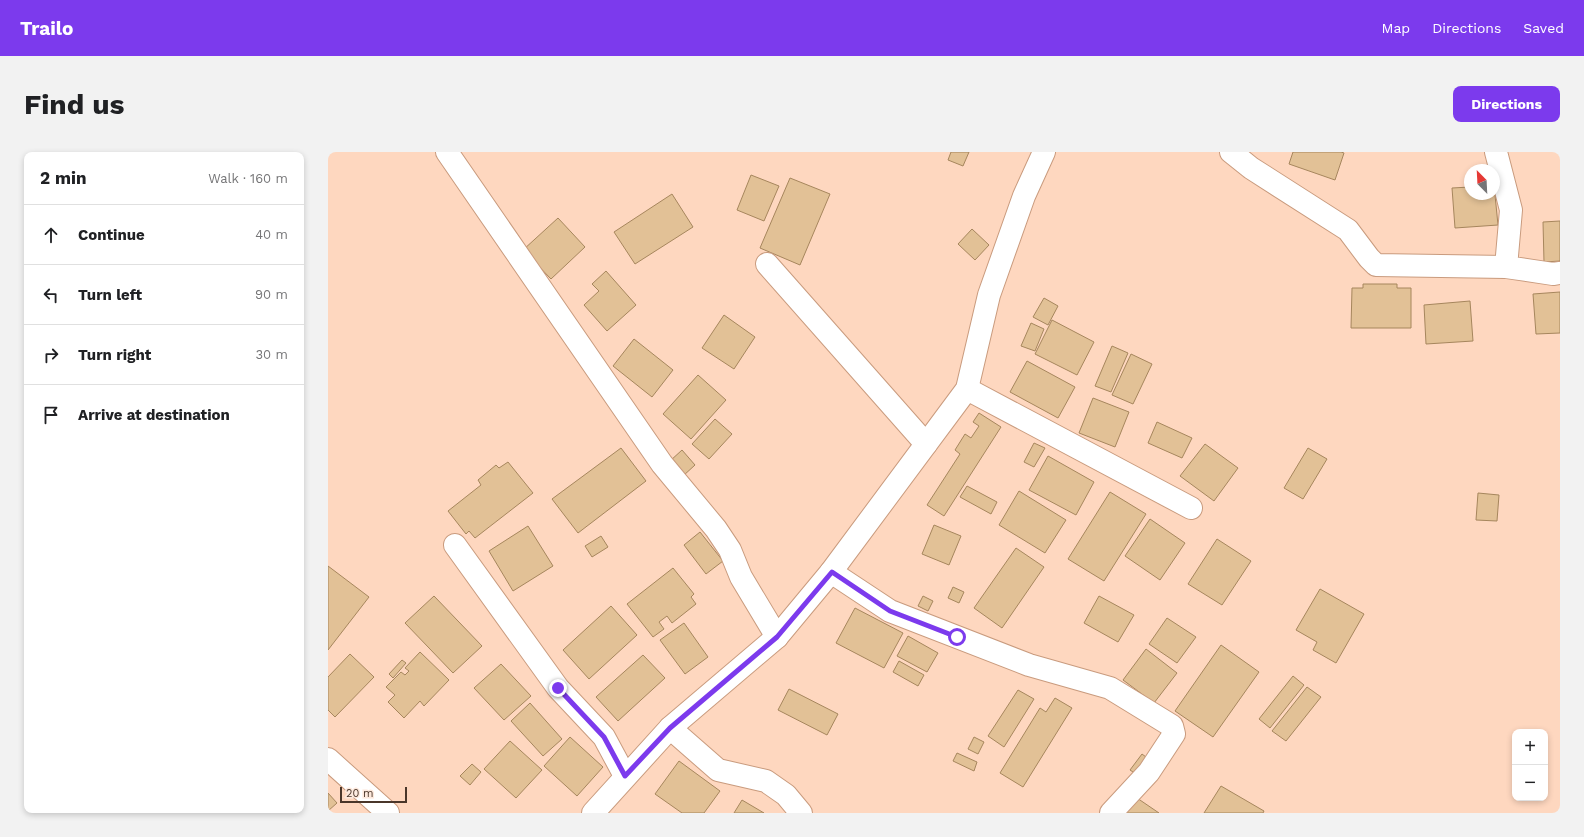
<!DOCTYPE html>
<meta charset="utf-8">
<style>
:root{--surface:#fff;--page:#f2f2f2;--text:#202124;--muted:#757577;--line:#e0e0e0;--accent:#7c3aed}
body{margin:0;font-family:"Work Sans",sans-serif;background:var(--page);color:var(--text)}
.controls{position:absolute;right:12px;bottom:12px;display:grid;overflow:hidden;border-radius:8px;box-shadow:0 2px 6px #0003}
.controls button{width:36px;height:36px;display:grid;place-items:center;padding:0;border:0;border-bottom:1px solid var(--line);background:var(--surface);color:var(--text);font:20px sans-serif}
.compass{position:absolute;left:1136px;top:12px;width:36px;height:36px;border-radius:50%;background:var(--surface);box-shadow:0 2px 6px #0003;rotate:336deg}
.scale{position:absolute;left:12px;bottom:10px;width:67px;box-sizing:border-box;padding-left:4px;border:2px solid #4a362a;border-top:0;font-size:11px;line-height:14px;white-space:nowrap;color:#4a362a;-webkit-text-stroke:3px #fde9dd;paint-order:stroke}
.stop{position:absolute;width:12px;height:12px;margin:-9px;border:3px solid #7c3aed;border-radius:50%;background:#fff}
.stop.end{background:#7c3aed;border-color:#fff;box-shadow:0 1px 4px #0008}
.list{margin:0;padding:0;list-style:none}
h2{display:flex;justify-content:space-between;align-items:center;height:52px;margin:0;padding:0 16px;font-size:17px}
h2 small{font-size:13px;font-weight:400;color:var(--muted)}
.list li{display:grid;grid-template-columns:26px 1fr auto;gap:12px;align-items:center;box-sizing:border-box;height:60px;padding:0 16px;border-top:1px solid var(--line)}
.list b{display:block;font-size:15px;white-space:nowrap}
.list em{font-size:13px;font-style:normal;color:var(--muted)}
.icon{flex:none;width:22px;height:22px;fill:none;stroke:currentColor;stroke-width:2;stroke-linecap:round;stroke-linejoin:round}
.map{position:relative;flex:none;width:1232px;height:661px;overflow:hidden;border-radius:8px}
header{display:flex;align-items:center;gap:24px;box-sizing:border-box;height:56px;padding:0 20px;background:var(--accent);color:#fff}
header strong{font-size:19px}
nav{display:flex;gap:22px;margin-inline-start:auto;font-size:14px}
.intro{display:flex;align-items:center;justify-content:space-between;box-sizing:border-box;height:96px;padding:0 24px}
h1{margin:0;font-size:28px}
.button{padding:10px 18px;border-radius:8px;background:var(--accent);color:#fff;font-size:14px;font-weight:700}
main{display:flex;gap:24px;padding:0 24px}
aside{flex:1;background:var(--surface);border-radius:8px;box-shadow:0 2px 6px #0003}
.map>svg:first-child{display:block}
.building{fill:#e2c196;stroke:#a6865d}
.lines{fill:none;stroke-linecap:round;stroke-linejoin:round}
.minor-casing{stroke:#c99b7e;stroke-width:24}
.minor{stroke:#fff;stroke-width:22}
.route{stroke:#7c3aed;stroke-width:5}
</style>
<header>
<strong>Trailo</strong>
<nav><a>Map</a><a>Directions</a><a>Saved</a></nav>
</header>
<div class="intro"><h1>Find us</h1><a class="button">Directions</a></div>
<main>
<aside>
<h2>2 min<small>Walk · 160 m</small></h2>
<ul class="list">
<li><svg class="icon" aria-label="ahead" viewBox="0 0 24 24"><path d="M12 20V5M6 11l6-6 6 6"/></svg><div><b>Continue</b></div><em>40 m</em></li>
<li><svg class="icon" aria-label="left" viewBox="0 0 24 24"><path d="M17 20v-9H6M10 6l-5 5 5 5"/></svg><div><b>Turn left</b></div><em>90 m</em></li>
<li><svg class="icon" aria-label="right" viewBox="0 0 24 24"><path d="M7 20v-9h11M14 6l5 5-5 5"/></svg><div><b>Turn right</b></div><em>30 m</em></li>
<li><svg class="icon" aria-label="arrive" viewBox="0 0 24 24"><path d="M6 21V4h12l-3 4 3 4H6"/></svg><div><b>Arrive at destination</b></div></li>
</ul>
</aside>
<div class="map">
<svg width="1232" height="661" viewBox="0 0 1232 661">
<rect width="100%" height="100%" fill="#fed7bf"/>
<g class="building">
<polygon points="623,0 641,0 635,14 620,8"/>
<polygon points="965,0 1013,0 1016,1 1007,28 961,12"/>
<polygon points="423,23 451,34 436,69 409,58"/>
<polygon points="462,26 502,42 472,113 432,96"/>
<polygon points="1166,33 1170,73 1127,76 1124,36 1142,35 1142,42 1166,42"/>
<polygon points="344,42 365,75 307,112 286,80"/>
<polygon points="230,66 257,95 223,127 195,98"/>
<polygon points="1232,69 1232,109 1216,110 1215,70"/>
<polygon points="644,77 661,93 647,108 630,92"/>
<polygon points="278,119 308,153 279,179 256,153 271,139 264,132"/>
<polygon points="1035,132 1069,132 1069,136 1083,136 1083,176 1023,176 1024,136 1035,136"/>
<polygon points="1232,140 1232,181 1208,182 1205,142"/>
<polygon points="716,146 730,154 720,173 705,165"/>
<polygon points="1142,149 1145,189 1098,192 1096,153"/>
<polygon points="396,163 427,185 406,217 374,196"/>
<polygon points="724,168 766,190 749,223 707,202"/>
<polygon points="703,171 716,177 707,199 693,194"/>
<polygon points="306,187 345,218 324,245 285,214"/>
<polygon points="784,194 800,201 783,240 767,234"/>
<polygon points="803,202 824,212 805,252 784,243"/>
<polygon points="699,209 747,235 730,266 682,240"/>
<polygon points="370,223 398,248 363,287 335,262"/>
<polygon points="765,246 801,260 787,295 751,281"/>
<polygon points="651,261 673,275 616,364 599,353 632,302 627,298 637,282 643,286 651,274 645,270"/>
<polygon points="387,267 404,282 381,307 364,292"/>
<polygon points="829,270 864,286 854,306 820,291"/>
<polygon points="706,291 717,296 706,315 696,310"/>
<polygon points="877,292 910,316 886,349 852,324"/>
<polygon points="293,296 318,329 250,381 224,347"/>
<polygon points="980,296 999,307 975,347 956,336"/>
<polygon points="354,298 367,313 355,324 342,309"/>
<polygon points="720,304 766,330 748,363 701,338"/>
<polygon points="180,310 205,341 147,386 141,379 138,382 120,359 153,333 150,328 168,313 171,316"/>
<polygon points="639,334 669,350 663,362 632,345"/>
<polygon points="691,339 738,368 717,401 671,373"/>
<polygon points="782,340 818,362 776,429 740,407"/>
<polygon points="1150,341 1171,343 1169,369 1148,368"/>
<polygon points="822,367 857,391 832,428 797,404"/>
<polygon points="606,373 633,384 621,413 594,402"/>
<polygon points="200,374 225,414 185,439 161,399"/>
<polygon points="372,380 395,409 378,422 356,393"/>
<polygon points="273,384 280,395 264,405 257,394"/>
<polygon points="889,387 923,409 894,453 860,432"/>
<polygon points="688,396 716,415 674,476 646,456"/>
<polygon points="0,414 41,445 0,498"/>
<polygon points="345,416 366,442 363,445 368,452 344,471 339,464 331,470 336,477 325,485 299,452"/>
<polygon points="625,435 636,440 631,451 620,446"/>
<polygon points="992,437 1036,462 1008,511 985,498 989,490 968,478"/>
<polygon points="106,444 154,494 125,521 77,471"/>
<polygon points="595,444 605,449 600,459 590,454"/>
<polygon points="771,444 806,463 790,490 756,471"/>
<polygon points="283,454 309,483 261,527 235,498"/>
<polygon points="527,456 575,481 556,516 508,491"/>
<polygon points="839,466 868,485 849,511 821,492"/>
<polygon points="356,471 380,505 357,522 332,488"/>
<polygon points="580,484 610,501 599,520 569,504"/>
<polygon points="893,493 931,520 885,585 847,559"/>
<polygon points="818,497 849,521 826,551 795,528"/>
<polygon points="92,500 121,528 96,554 92,549 76,566 60,550 67,543 58,535 73,520 77,523 81,519 77,516"/>
<polygon points="22,502 46,525 7,565 0,558 0,525"/>
<polygon points="315,503 337,526 290,569 268,545"/>
<polygon points="74,508 78,511 65,526 61,522"/>
<polygon points="571,509 596,523 590,534 565,520"/>
<polygon points="173,512 203,544 176,568 146,536"/>
<polygon points="965,524 976,533 942,576 931,567"/>
<polygon points="979,535 993,545 958,589 944,579"/>
<polygon points="461,537 510,562 499,583 450,558"/>
<polygon points="690,538 706,547 676,595 660,584"/>
<polygon points="727,546 744,556 695,635 672,621 712,556 718,560"/>
<polygon points="202,551 234,587 215,604 183,569"/>
<polygon points="242,585 275,615 249,644 216,614"/>
<polygon points="646,585 656,590 650,602 640,597"/>
<polygon points="182,589 214,618 188,646 156,617"/>
<polygon points="629,601 649,610 646,619 625,609"/>
<polygon points="814,602 826,611 814,626 802,618"/>
<polygon points="351,609 392,639 376,661 354,661 327,642"/>
<polygon points="144,612 153,620 142,633 132,624"/>
<polygon points="893,634 936,659 935,661 876,661"/>
<polygon points="0,641 9,651 0,659"/>
<polygon points="809,646 831,661 798,661"/>
<polygon points="414,648 436,661 406,661"/>
</g>
<g class="lines">
<defs>
<g id="minor">
<polyline points="119,0 334,312 388,377 402,398 413,425 449,485"/>
<polyline points="903,0 923,16 1020,78 1041,106 1048,113 1178,115"/>
<polyline points="1168,0 1183,58 1178,115 1225,122 1232,121"/>
<polyline points="439,112 598,292"/>
<polyline points="639,237 863,356"/>
<polyline points="127,393 230,536 276,585 297,624"/>
<polyline points="503,420 562,459 701,513 782,536 844,574 846,582 821,620 783,661"/>
<polyline points="342,576 390,618 438,629 458,643 473,661"/>
<polyline points="0,607 60,661"/>
<polyline points="265,661 342,576 449,485 503,420 639,237 661,143 696,44 716,0"/>
</g>
</defs>
<use href="#minor" class="minor-casing"/>
<use href="#minor" class="minor"/>
</g>
<g class="lines">
<polyline class="route" points="230,536 276,585 297,624 342,576 449,485 504,420 562,459 629,485"/>
</g>
</svg>
<div class="controls">
<button>+</button>
<button>−</button>
</div>
<svg class="compass" viewBox="-18 -18 36 36"><path d="M0-13l5 13h-10z" fill="#e53935"/><path d="M0 13l5-13h-10z" fill="#757577"/></svg>
<div class="scale">20 m</div>
<div class="stop" style="left:629px;top:485px"></div>
<div class="stop end" style="left:230px;top:536px"></div>
</div>
</main>
